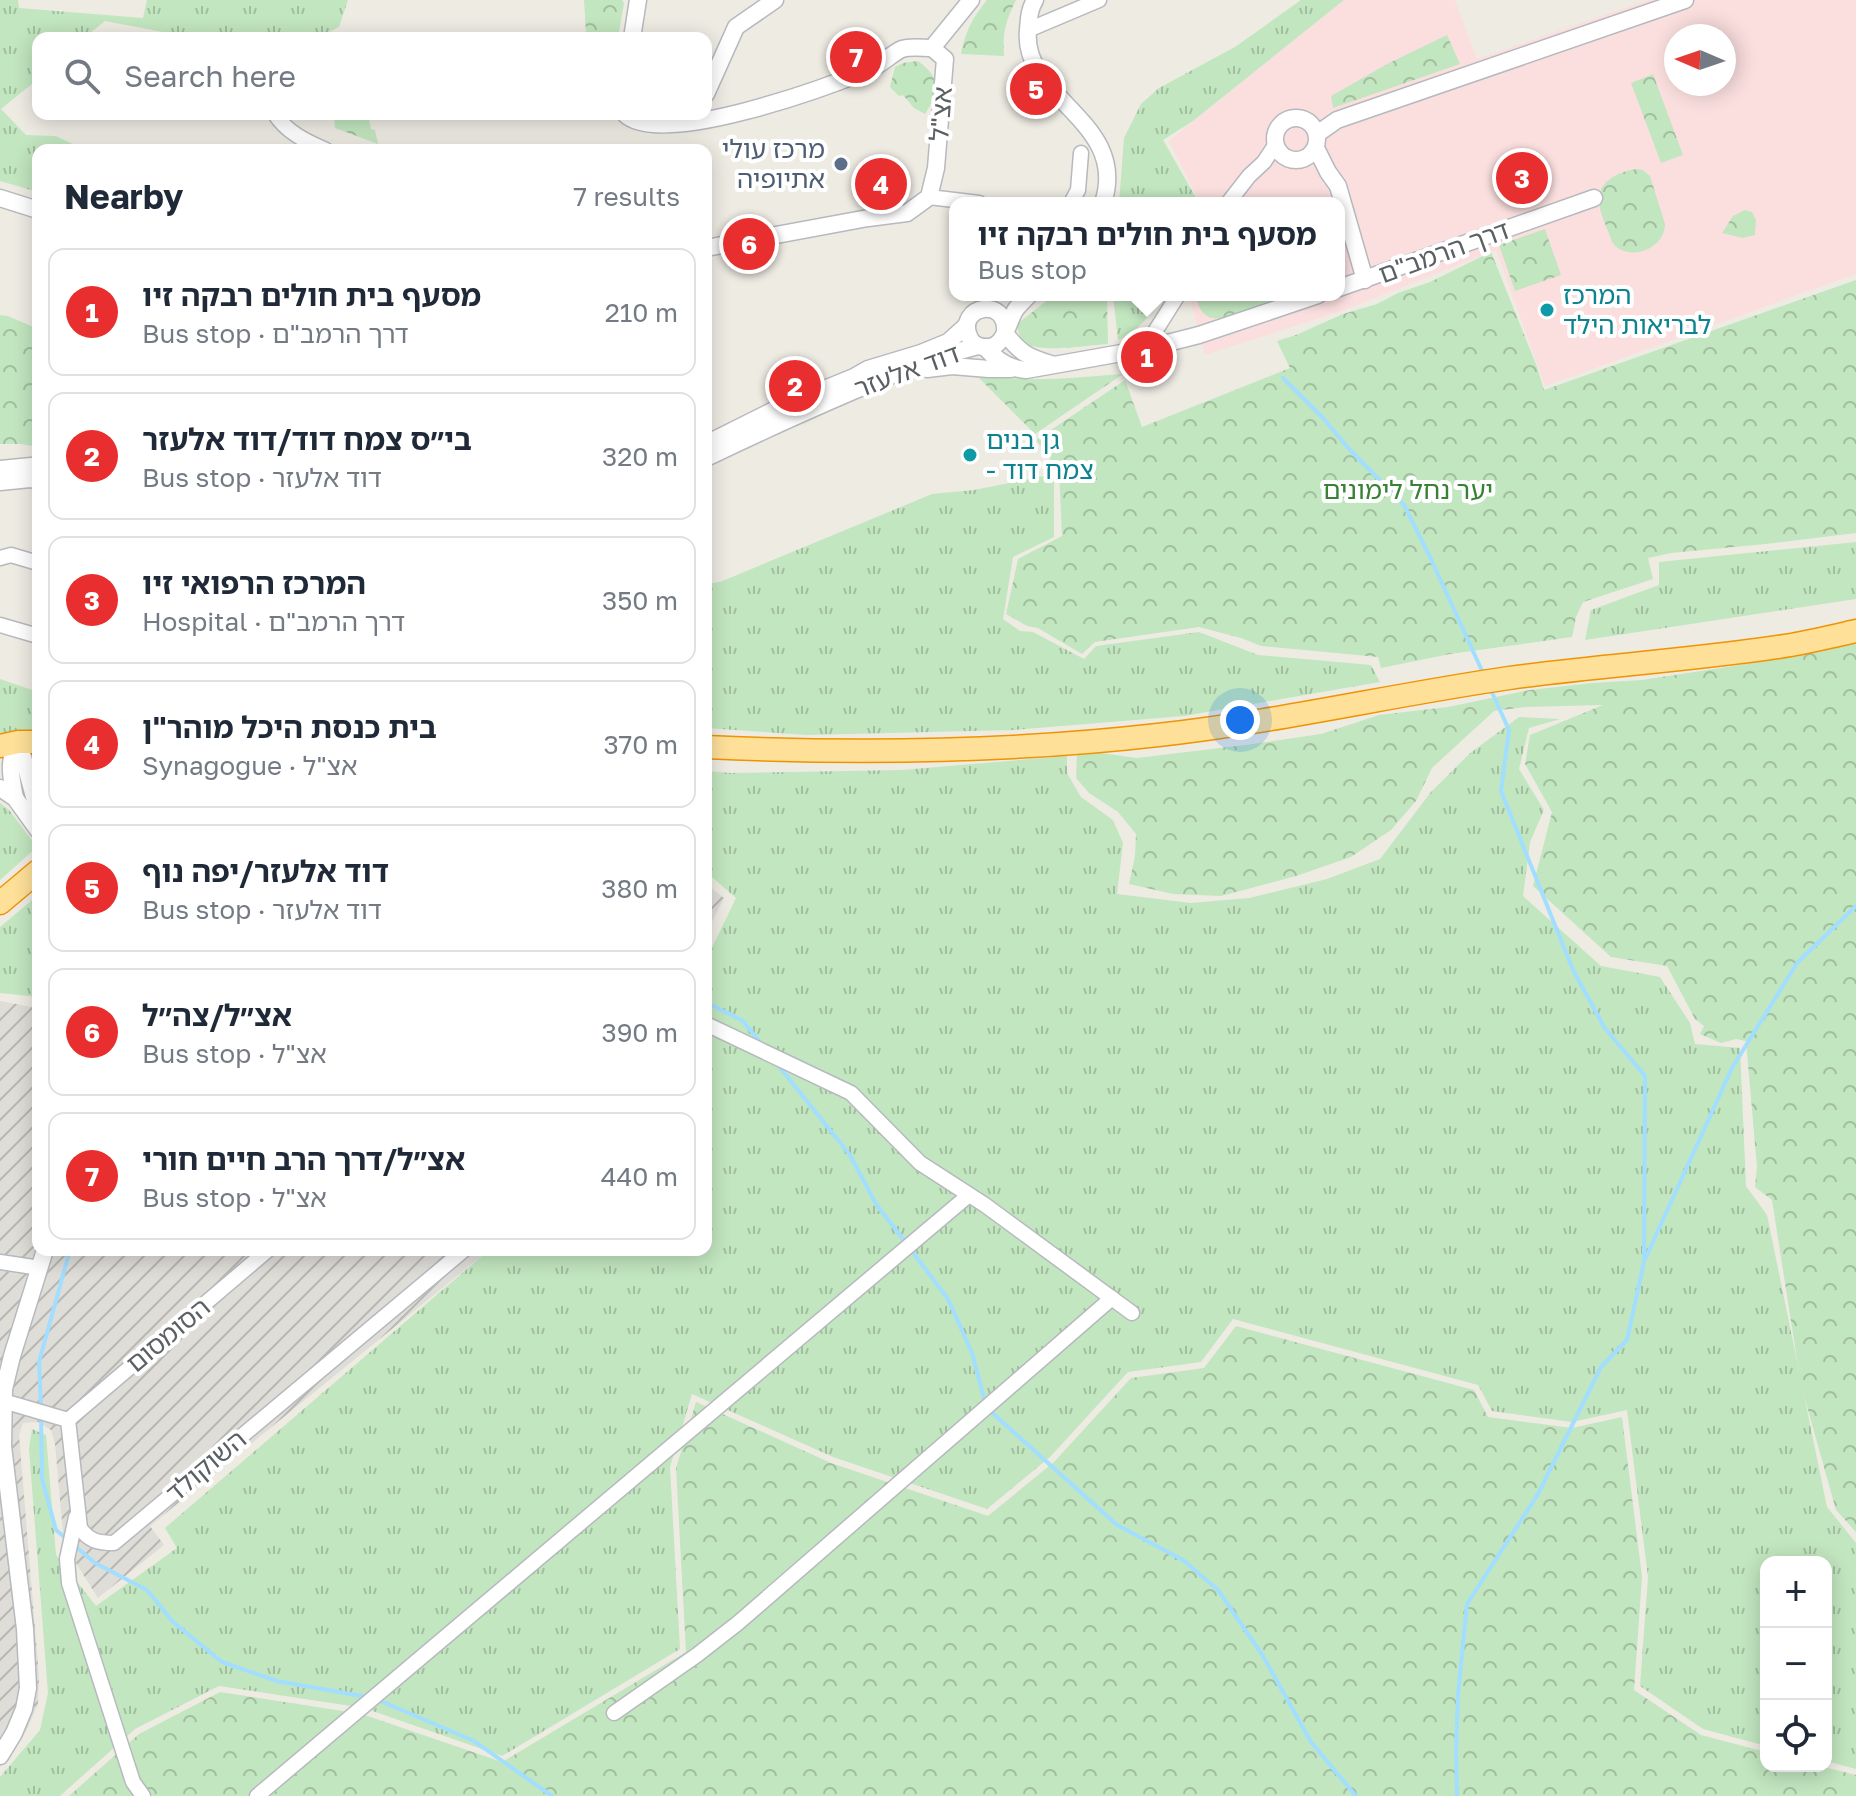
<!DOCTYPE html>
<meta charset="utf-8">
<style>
:root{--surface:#fff;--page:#f6f6f7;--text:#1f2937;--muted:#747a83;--line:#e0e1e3;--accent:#e92e2f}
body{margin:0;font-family:"Golos Text","Noto Sans Hebrew",sans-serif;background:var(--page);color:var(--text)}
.controls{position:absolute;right:24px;bottom:24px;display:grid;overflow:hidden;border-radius:16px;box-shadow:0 4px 20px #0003}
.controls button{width:72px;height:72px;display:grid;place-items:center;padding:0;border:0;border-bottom:2px solid var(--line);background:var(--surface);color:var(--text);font:40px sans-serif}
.compass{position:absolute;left:1664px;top:24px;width:72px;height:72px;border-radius:50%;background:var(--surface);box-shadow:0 4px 20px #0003;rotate:272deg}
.you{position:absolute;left:1240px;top:720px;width:28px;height:28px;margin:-20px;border:6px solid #fff;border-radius:50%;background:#1a73e8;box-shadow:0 0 0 12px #1a73e833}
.badge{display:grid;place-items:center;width:52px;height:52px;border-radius:50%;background:var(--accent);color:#fff;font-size:26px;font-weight:700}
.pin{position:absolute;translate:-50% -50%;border:4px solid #fff;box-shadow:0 2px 8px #0006}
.popup{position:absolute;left:949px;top:197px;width:396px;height:104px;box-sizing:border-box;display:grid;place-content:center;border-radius:16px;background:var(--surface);filter:drop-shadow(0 2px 6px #0005);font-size:26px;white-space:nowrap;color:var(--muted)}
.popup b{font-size:30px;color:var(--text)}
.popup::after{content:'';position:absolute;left:50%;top:100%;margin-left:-16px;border:16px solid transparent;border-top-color:var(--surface)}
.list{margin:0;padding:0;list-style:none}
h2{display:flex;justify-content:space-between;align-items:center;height:104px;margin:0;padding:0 32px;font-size:34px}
h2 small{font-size:26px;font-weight:400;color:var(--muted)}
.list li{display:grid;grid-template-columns:52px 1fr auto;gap:24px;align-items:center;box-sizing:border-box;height:128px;margin:0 16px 16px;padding:0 16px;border:2px solid var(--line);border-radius:16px}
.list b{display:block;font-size:30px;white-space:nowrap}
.list p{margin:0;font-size:26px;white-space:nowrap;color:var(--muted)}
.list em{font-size:26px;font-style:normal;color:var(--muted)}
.icon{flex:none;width:44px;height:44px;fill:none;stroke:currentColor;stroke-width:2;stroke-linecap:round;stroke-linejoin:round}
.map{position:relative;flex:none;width:1856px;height:1796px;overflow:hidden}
.search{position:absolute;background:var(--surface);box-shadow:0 4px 20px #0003;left:32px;top:32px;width:680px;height:88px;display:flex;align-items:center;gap:20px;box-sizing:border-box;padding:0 28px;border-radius:16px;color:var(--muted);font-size:30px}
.panel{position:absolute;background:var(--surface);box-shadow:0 4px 20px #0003;left:32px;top:144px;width:680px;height:1112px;border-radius:16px}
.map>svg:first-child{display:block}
.industrial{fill:url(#industrial-furrows)}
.medical{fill:#fbdfdf;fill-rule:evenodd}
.grass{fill:url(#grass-tufts)}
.forest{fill:url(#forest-crowns)}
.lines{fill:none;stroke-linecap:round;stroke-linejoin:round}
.stream{stroke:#a2deff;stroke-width:4}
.minor-casing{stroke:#b6b9bd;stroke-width:17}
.tertiary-casing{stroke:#b6b9bd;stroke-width:19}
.trunk-casing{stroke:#f19200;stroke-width:25}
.minor{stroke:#fff;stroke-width:14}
.tertiary{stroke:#fff;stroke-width:16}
.trunk{stroke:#fee099;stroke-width:22}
.service-dot{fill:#5c6f8a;stroke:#fff;stroke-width:3}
.culture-dot{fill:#0f9aa8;stroke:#fff;stroke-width:3}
.labels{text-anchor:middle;stroke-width:8;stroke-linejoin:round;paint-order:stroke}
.street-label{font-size:26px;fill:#5b6064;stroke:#fff}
.service-label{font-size:26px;fill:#4e5e75;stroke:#fff;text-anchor:end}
.culture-label{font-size:26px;fill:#0d838f;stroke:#fff;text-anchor:start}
.park-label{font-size:26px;fill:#378234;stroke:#fff}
</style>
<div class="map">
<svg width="1856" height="1796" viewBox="0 0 1856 1796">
<defs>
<pattern id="industrial-furrows" width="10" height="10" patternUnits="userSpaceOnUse" patternTransform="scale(2)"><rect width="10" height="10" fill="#dfddd8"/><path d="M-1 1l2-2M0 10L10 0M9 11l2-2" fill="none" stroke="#b8b7b3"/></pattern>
<pattern id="grass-tufts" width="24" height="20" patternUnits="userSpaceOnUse" patternTransform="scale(2)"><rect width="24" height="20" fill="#c2e6bf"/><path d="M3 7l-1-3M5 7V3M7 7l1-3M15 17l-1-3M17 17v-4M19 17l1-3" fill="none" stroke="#a1be9f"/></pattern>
<pattern id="forest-crowns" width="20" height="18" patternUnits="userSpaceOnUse" patternTransform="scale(2)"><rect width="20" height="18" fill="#c2e6bf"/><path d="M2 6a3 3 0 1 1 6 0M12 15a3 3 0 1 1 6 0" fill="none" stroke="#a1be9f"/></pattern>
</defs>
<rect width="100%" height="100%" fill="#eeebe3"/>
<g class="industrial">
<polygon points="706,884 724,898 706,934"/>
<polygon points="0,1001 38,1008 38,1250 489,1250 150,1526 164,1545 98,1598 64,1544 55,1444 51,1430 38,1422 23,1423 19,1435 39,1676 38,1704 26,1731 8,1758 0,1767"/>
</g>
<path class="medical" d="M1344,0H1455L1477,59L1648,0H1856V274L1545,386L1496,250L1342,311L1205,355L1189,295H1339V203H1200L1169,141ZM1676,36H1724V84H1676Z"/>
<g class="grass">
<polygon points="0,0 18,0 19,8 143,18 147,0 348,0 339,27 317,38 194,38 105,21 84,38 38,38 38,79 1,109 26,135 56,136 85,150 38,150 38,192 0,181"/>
<polygon points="1301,0 1344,0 1193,121 1163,140 1199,203 1119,203 1124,138 1141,104 1159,88 1235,47"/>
<path d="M1113,295H1164C1151,315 1140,329 1118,340Z"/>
<polygon points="1054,474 1054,537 1013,557 1003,619 1020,631 1033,632 1084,659 1096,646 1199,632 1258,655 1371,665 1380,682 1184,716 1014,730 807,735 706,728 706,584 720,582 932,494 974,490"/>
<polygon points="1856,542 1856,599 1585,640 1591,610 1659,585 1659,562"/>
<polygon points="0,679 38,692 38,732 0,737"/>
<polygon points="1519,717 1560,719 1529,728 1519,769 1544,810 1530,842 1523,896 1601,966 1660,977 1690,1023 1695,1044 1740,1048 1746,1186 1767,1215 1827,1507 1856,1543 1856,1769 1826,1761 1826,1562 1766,1562 1766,1746 1703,1729 1640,1686 1648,1577 1627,1410 1572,1422 1492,1411 1478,1385 1233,1319 1201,1362 1128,1372 1050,1457 987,1509 833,1457 692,1394 670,1467 680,1649 502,1756 364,1708 219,1686 135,1729 60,1796 0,1796 0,1777 40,1730 48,1693 29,1449 32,1429 46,1435 56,1555 96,1606 177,1548 165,1528 489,1250 706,1250 706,960 736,898 706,872 706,771 731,773 902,770 1067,756 1067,773 1081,797 1113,820 1123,843 1117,894 1191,903 1249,898 1327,879 1380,859 1431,792 1469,754"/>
<polygon points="0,803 9,810 37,847 0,880"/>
<polygon points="38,895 38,997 0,993 0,927"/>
</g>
<g class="forest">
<polygon points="584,0 622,0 624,3 618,38 586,33"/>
<path d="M987,0H1016C1006,20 1002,33 1004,56L961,54C966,30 972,19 987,0Z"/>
<polygon points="1447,35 1460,64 1333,108 1331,96 1389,63"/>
<path d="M918,61C940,77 941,91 925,114L914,108L903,95L899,96L890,87L895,67L903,63Z"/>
<polygon points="1653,74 1683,155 1661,163 1631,83"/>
<polygon points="334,114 368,114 371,129 375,130 378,144 335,128"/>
<path d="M1637,169L1643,170L1650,176L1665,224C1665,250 1627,263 1612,242C1608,229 1598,211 1599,198C1600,179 1622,171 1637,169Z"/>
<polygon points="1745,210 1752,212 1756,220 1755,235 1743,238 1722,233 1733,216"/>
<polygon points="1545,229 1561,275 1515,291 1499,245"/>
<polygon points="1491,252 1537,367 1544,390 1856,280 1856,533 1765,544 1671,553 1648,558 1653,579 1583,602 1576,617 1572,637 1450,654 1381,668 1378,657 1261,646 1241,638 1199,627 1095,642 1082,654 1038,628 1027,626 1006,614 1018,559 1062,536 1059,471 1036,440 1125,380 1142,427 1290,368 1277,341 1296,335 1343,314 1377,304 1398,293 1430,282"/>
<path d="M1054,295H1107L1108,344C1089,345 1037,354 1024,342C1019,337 1018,330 1017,324Z"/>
<path d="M1195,295H1285C1270,301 1223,324 1209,317C1200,313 1198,304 1195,295Z"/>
<polygon points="0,315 8,316 38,329 38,447 21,444 0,444"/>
<path d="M973,372C1016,385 1077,377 1123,374L1035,434Z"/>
<polygon points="1856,641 1856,1532 1836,1510 1801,1385 1772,1200 1755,1187 1757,1167 1746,1041 1736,1039 1721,1043 1700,1034 1704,1026 1695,1019 1667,966 1611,957 1533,886 1552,812 1525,764 1530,735 1603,705 1525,707 1494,711 1432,768 1416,801 1391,830 1351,857 1296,876 1221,896 1173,894 1129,884 1135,856 1136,834 1118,812 1089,793 1076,778 1077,755 1087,751 1137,758 1253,744 1321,734 1379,715 1448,707 1530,690 1592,683 1642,680 1740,665"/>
<polygon points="1236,1326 1474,1390 1488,1417 1572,1428 1622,1417 1642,1577 1634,1690 1701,1735 1766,1752 1766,1766 1820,1766 1856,1775 1856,1796 69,1796 139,1734 220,1692 362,1714 502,1762 686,1652 676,1468 696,1402 831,1463 988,1516 1054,1462 1131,1378 1204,1368"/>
</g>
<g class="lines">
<g class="stream">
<polyline points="1283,378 1323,418 1350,450 1404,505 1430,557 1483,673"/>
<polyline points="706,1002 743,1021 763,1046"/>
<polyline points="778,1065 850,1155 876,1204 906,1243"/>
<polyline points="911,1250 948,1299 972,1353 985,1402"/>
<polyline points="1646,1257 1732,1068 1797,963 1856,906"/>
<polyline points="41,1407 39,1362 70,1250"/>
<polyline points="989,1410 1117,1525 1183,1560 1218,1590 1263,1656 1311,1742 1356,1796"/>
<polyline points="41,1416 42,1479 56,1530 68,1540"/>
<polyline points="75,1546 95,1563 147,1590 173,1622 222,1662 277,1681 367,1697"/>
<polyline points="376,1699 474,1741 552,1796"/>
<polyline points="1457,1796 1456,1750 1458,1694 1467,1604 1538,1494 1601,1367 1627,1340 1644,1262 1645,1076 1604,1027 1573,970 1501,791 1509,730 1490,688"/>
</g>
<defs>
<g id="minor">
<polyline points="1028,30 1099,0"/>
<path d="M275,114C286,132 307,142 326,150"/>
<polyline points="929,197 979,203"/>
<polyline points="1071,203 1078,190 1081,153"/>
<polyline points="1228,203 1249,176 1264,162 1276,144"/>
<polyline points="1144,349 1178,295"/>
<polyline points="0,558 11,555 38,563"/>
<polyline points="0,625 38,636"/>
<polyline points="706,1024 851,1093 920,1163 985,1205 1132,1313"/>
<polyline points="0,1262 40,1268"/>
<path d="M3,1401L68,1420L80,1528C89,1541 98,1543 114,1543L464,1250"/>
<polyline points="68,1420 268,1250"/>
<polyline points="76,1517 67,1559 69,1583 133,1782 143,1796"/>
<polyline points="614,1713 697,1655 738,1623 1112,1298"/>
<polyline points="257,1796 969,1195"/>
</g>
<g id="tertiary">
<path d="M1035,0C1029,10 1029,18 1028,30C1021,99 1130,121 1103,203"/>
<polyline points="632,38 638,0"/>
<polyline points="932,48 971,0"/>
<polyline points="706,94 736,27 775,0"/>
<path d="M625,114C660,149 827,87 871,69C882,64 891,54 902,49C910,46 923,48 932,48L945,59L936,168L929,197L907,213L868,218L706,248"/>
<circle cx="1296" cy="139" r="21"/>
<polyline points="1317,134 1337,120 1685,0"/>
<polyline points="1316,148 1328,172 1338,186 1365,280"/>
<polyline points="0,198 38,210"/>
<polyline points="1339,288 1594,198"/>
<path d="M1005,333C1008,295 956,306 969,336C971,342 976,346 983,347C1005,351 1007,322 1016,309C1020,304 1025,299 1029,295"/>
<path d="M1005,333C1020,353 1028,357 1051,364"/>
<path d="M985,347C996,360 1009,369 1026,370L1144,349L1199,335L1318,295"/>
<polyline points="927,369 952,366 989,369 1011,369"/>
<polyline points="706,444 778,408 854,377 868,369 921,353 948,342 967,325"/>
<path d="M706,458C754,435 802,413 851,392C893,374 935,357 978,346"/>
<polyline points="0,469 31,466 38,467"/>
<polyline points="0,482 30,479 38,480"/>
<polyline points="14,749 23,757 38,811"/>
<path d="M14,749C8,766 12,781 15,798"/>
<polyline points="0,788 15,798 38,830"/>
<polyline points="0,1756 14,1733 24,1709 28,1688 25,1629 3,1446 4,1389 12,1356 45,1250"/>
</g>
<g id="trunk">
<polyline points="0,746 18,742 38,742"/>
<path d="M706,747C856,754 1009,752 1158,735C1276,722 1392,695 1509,678C1603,665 1698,660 1791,645C1813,641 1834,636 1856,631"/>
<polyline points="0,903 38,871"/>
</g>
</defs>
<use href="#minor" class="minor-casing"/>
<use href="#tertiary" class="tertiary-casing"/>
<use href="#trunk" class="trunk-casing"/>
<use href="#minor" class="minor"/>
<use href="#tertiary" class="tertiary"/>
<use href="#trunk" class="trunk"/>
</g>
<circle class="service-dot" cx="841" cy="164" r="8"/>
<g class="culture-dot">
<circle cx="1547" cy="310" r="8"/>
<circle cx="970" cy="455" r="8"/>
</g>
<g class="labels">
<g class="street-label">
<text transform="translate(941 114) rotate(-86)" y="9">אצ"ל</text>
<text transform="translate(1444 252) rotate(-20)" y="9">דרך הרמב"ם</text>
<text transform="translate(907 371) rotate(-20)" y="9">דוד אלעזר</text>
<text transform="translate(168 1335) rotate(-40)" y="9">הסומסום</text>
<text transform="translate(206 1466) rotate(-40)" y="9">השוקולד</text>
</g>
<g class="service-label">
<text x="825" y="158">מרכז עולי<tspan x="825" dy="30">אתיופיה</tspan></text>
</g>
<g class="culture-label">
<text x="1563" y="304">המרכז<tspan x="1563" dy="30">לבריאות הילד</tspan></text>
<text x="986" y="449">גן בנים<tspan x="986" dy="30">- צמח דוד</tspan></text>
</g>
<g class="park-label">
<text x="1408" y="499">יער נחל לימונים</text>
</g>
</g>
</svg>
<div class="controls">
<button>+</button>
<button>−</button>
<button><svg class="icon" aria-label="locate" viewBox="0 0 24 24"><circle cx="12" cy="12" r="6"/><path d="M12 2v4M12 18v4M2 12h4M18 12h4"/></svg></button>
</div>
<svg class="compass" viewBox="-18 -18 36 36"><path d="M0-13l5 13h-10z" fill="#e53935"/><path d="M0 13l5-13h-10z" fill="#747a83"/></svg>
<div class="you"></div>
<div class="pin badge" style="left:1147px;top:357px">1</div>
<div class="popup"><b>מסעף בית חולים רבקה זיו</b>Bus stop</div>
<div class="pin badge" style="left:795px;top:386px">2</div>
<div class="pin badge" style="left:1522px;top:178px">3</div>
<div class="pin badge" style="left:881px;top:184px">4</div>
<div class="pin badge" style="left:1036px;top:89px">5</div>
<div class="pin badge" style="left:749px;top:244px">6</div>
<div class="pin badge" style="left:856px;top:57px">7</div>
<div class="search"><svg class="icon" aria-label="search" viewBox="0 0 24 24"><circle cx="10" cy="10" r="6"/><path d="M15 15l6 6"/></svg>Search here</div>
<section class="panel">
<h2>Nearby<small>7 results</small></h2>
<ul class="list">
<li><span class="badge">1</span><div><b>מסעף בית חולים רבקה זיו</b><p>Bus stop · דרך הרמב&quot;ם</p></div><em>210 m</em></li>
<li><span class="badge">2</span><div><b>בי״ס צמח דוד/דוד אלעזר</b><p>Bus stop · דוד אלעזר</p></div><em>320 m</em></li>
<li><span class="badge">3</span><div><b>המרכז הרפואי זיו</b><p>Hospital · דרך הרמב&quot;ם</p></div><em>350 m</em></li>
<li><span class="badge">4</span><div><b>בית כנסת היכל מוהר&quot;ן</b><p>Synagogue · אצ&quot;ל</p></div><em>370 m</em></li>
<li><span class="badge">5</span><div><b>דוד אלעזר/יפה נוף</b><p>Bus stop · דוד אלעזר</p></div><em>380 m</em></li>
<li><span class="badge">6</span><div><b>אצ״ל/צה״ל</b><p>Bus stop · אצ&quot;ל</p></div><em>390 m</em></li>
<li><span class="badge">7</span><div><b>אצ״ל/דרך הרב חיים חורי</b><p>Bus stop · אצ&quot;ל</p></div><em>440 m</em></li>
</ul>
</section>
</div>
